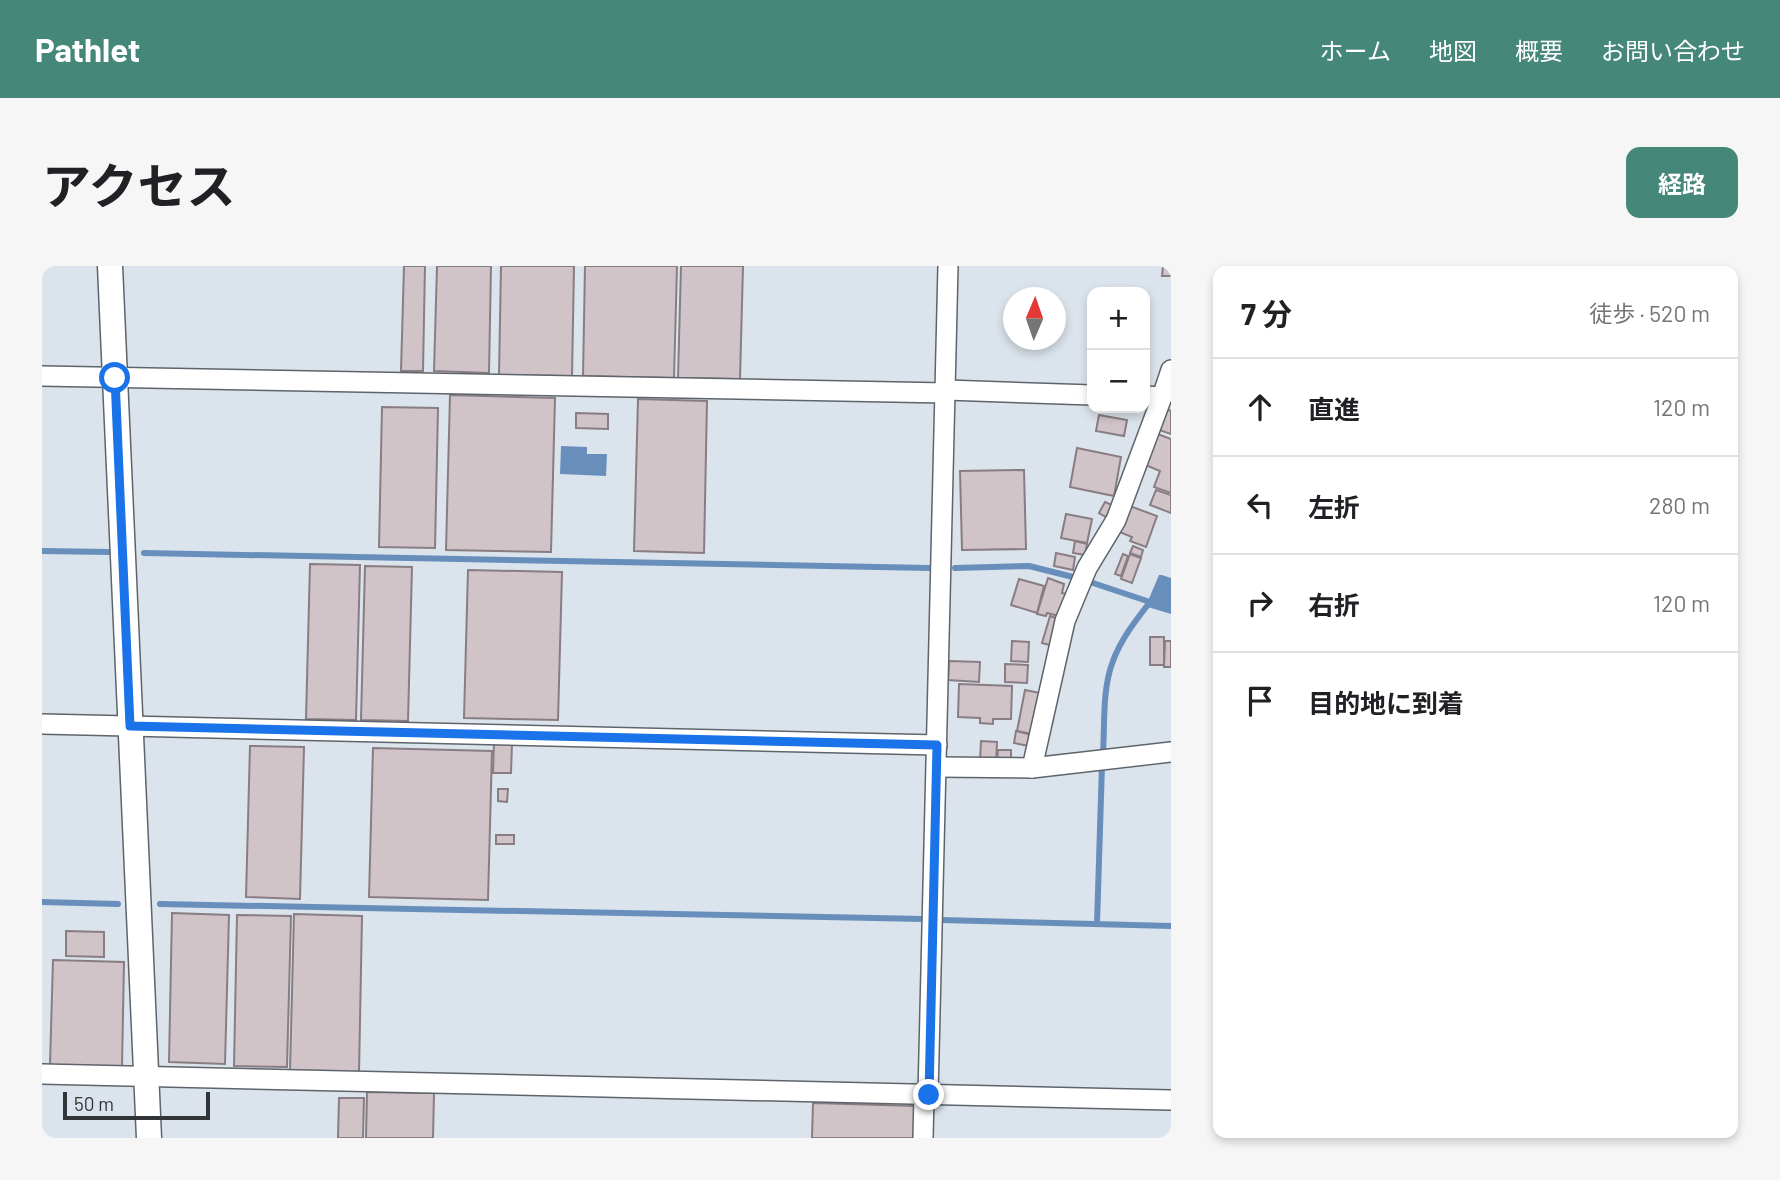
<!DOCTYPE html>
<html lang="ja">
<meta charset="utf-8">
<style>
:root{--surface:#fff;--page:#f6f6f6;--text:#202124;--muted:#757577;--line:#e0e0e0;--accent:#458779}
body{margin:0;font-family:Barlow,"Noto Sans JP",sans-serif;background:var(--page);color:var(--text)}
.controls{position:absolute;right:21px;top:21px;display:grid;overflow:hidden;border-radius:14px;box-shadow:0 4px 10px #0003}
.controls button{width:63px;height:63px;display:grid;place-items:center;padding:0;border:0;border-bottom:2px solid var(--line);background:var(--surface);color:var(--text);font:35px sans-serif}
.compass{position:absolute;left:961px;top:21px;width:63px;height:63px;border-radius:50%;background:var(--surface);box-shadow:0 4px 10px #0003;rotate:2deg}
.scale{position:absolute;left:21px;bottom:18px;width:147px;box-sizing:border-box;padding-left:7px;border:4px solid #323538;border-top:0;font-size:19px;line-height:24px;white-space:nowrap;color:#323538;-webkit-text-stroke:5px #dbe3ec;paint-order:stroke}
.stop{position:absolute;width:21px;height:21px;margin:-16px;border:5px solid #1a73e8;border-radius:50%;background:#fff}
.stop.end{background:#1a73e8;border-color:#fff;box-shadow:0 2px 7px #0008}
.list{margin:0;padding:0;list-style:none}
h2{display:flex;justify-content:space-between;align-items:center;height:91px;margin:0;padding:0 28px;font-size:30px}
h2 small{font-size:23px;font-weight:400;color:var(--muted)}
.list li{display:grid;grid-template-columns:46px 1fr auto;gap:21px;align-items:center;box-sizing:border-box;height:98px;padding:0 28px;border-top:2px solid var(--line)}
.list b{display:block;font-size:26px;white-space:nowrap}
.list em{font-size:23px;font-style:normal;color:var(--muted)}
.icon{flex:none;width:38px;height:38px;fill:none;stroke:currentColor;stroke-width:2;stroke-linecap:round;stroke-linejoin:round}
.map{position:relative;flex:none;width:1129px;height:872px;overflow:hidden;border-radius:14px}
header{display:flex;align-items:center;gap:42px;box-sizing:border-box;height:98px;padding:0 35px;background:var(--accent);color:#fff}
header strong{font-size:33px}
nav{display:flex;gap:38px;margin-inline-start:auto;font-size:24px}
.intro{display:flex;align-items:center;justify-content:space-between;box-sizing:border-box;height:168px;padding:0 42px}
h1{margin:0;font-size:49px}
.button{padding:18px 32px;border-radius:14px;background:var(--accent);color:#fff;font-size:24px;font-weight:700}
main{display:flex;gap:42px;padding:0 42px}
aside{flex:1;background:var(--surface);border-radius:14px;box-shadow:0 4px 10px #0003}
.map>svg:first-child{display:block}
.water{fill:#688fbc}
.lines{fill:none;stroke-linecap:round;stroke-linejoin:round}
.stream{stroke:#688fbc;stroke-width:6}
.building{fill:#d0c4c9;stroke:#887d82;stroke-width:2}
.minor-casing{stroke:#5d646b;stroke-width:22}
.tertiary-casing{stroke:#5d646b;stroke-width:27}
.minor{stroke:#fff;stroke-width:19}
.tertiary{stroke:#fff;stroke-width:24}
.route{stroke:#1a73e8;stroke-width:9}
</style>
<header>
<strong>Pathlet</strong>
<nav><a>ホーム</a><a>地図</a><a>概要</a><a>お問い合わせ</a></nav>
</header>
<div class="intro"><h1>アクセス</h1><a class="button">経路</a></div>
<main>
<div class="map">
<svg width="1129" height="872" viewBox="0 0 1129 872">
<rect width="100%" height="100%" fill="#dbe3ec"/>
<g class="water">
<polygon points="519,180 545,181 545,188 565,188 564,210 518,208"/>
<polygon points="1117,309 1120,309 1129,312 1129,348 1106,341 1106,335"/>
</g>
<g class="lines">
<g class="stream">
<polyline points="0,285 67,286"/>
<polyline points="102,287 888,302"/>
<polyline points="913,302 987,300 1035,312"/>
<path d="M1045,315L1108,336C1094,354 1079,373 1071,395C1060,423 1063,457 1061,487"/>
<polyline points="0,636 76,638"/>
<polyline points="118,638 881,653"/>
<polyline points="899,654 1129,660"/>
<polyline points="1055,658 1060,499"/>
</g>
</g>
<g class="building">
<polygon points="362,0 383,0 381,105 359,105"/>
<polygon points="395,0 449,0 447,107 392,105"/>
<polygon points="459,0 532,0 530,110 457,109"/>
<polygon points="543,0 635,0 632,112 541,110"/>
<polygon points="639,0 701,0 698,113 636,112"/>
<polygon points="1121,0 1129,0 1129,10 1120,10"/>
<polygon points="408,129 513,132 509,286 404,284"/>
<polygon points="596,133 665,135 662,287 592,285"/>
<polygon points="340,141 396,142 393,282 337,281"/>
<polygon points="1125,143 1129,145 1129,168 1117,164"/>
<polygon points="534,147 566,148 566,163 534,162"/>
<polygon points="1057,149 1085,154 1082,170 1054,165"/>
<polygon points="1113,167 1129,173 1129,227 1112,221 1118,205 1101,198"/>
<polygon points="1035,182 1079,191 1072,230 1028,221"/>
<polygon points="982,204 984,283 920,284 918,205"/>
<polygon points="1114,224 1129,229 1129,247 1108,239"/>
<polygon points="1063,236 1070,239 1064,251 1057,247"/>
<polygon points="1085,239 1115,250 1104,281 1088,275 1090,271 1075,265"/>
<polygon points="1024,248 1050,253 1045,277 1019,272"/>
<polygon points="1033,275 1045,278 1043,289 1031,287"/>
<polygon points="1091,280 1101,284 1099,291 1088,287"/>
<polygon points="1014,287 1033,291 1031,304 1012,300"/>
<polygon points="1081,288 1086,290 1079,310 1073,308"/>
<polygon points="1088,288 1099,292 1090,317 1079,313"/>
<polygon points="268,298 318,299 314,454 264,453"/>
<polygon points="323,300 370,301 366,455 319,454"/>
<polygon points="426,304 520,306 516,454 422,452"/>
<polygon points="1006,312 1022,318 1020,327 1024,328 1017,350 1005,347 1004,350 995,348"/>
<polygon points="977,313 1002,320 995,347 969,339"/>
<polygon points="1008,350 1019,354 1011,380 1000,377"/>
<rect x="1108" y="371" width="14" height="28"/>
<polygon points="970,375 987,376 986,396 969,395"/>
<polygon points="1123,375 1129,375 1129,401 1122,401"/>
<polygon points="907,395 938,396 937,416 906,414"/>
<polygon points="963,398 986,399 985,417 963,416"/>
<polygon points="917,418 970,420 969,453 951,453 951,458 938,457 938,452 916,451"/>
<polygon points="983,424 998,427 990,468 975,465"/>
<polygon points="974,465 990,469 987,480 972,477"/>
<polygon points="939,475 955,476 954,496 938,496"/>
<polygon points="452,477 470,477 469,507 451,507"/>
<polygon points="208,480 262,481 258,633 204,631"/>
<polygon points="331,482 450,485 446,634 327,631"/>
<polygon points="956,484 969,484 969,496 955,496"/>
<polygon points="456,523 466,523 465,536 456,535"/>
<rect x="454" y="569" width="18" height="9"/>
<polygon points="130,647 187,649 183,798 127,796"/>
<polygon points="252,648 320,650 317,807 248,805"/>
<polygon points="195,649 249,650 245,801 192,800"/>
<polygon points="24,665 62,666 62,691 24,690"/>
<polygon points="11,694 82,696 80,801 8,799"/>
<polygon points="325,826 392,827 391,872 324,872"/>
<polygon points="297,832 322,832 321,872 296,872"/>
<polygon points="771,837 874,840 873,872 770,872"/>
</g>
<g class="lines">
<defs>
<g id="minor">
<polyline points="0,110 904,127"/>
<polyline points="904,124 1050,129"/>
<polyline points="1103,130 1120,131 1129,104"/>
<polyline points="0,458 895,479"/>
<polyline points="895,501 990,502 1129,486"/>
<polyline points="990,502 1023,355 1045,302 1074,254 1120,131"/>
<polyline points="0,808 1129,834"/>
<polyline points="886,829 906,0"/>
<polyline points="881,872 882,829"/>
</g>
<polyline id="tertiary" points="68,0 107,872"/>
</defs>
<use href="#minor" class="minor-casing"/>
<use href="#tertiary" class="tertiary-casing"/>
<use href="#minor" class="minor"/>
<use href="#tertiary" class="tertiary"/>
</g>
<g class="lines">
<polyline class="route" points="73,112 88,460 895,479 887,829"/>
</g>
</svg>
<div class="controls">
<button>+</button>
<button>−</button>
</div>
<svg class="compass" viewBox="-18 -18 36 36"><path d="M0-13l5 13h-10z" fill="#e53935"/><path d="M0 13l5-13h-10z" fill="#757577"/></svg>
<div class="scale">50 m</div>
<div class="stop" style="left:73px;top:112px"></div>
<div class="stop end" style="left:887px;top:829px"></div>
</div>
<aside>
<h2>7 分<small>徒歩 · 520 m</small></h2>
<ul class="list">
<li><svg class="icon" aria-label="ahead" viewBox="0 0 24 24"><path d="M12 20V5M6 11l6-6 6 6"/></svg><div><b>直進</b></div><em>120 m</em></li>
<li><svg class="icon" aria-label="left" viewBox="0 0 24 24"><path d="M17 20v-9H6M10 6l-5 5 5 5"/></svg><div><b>左折</b></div><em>280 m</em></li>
<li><svg class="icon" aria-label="right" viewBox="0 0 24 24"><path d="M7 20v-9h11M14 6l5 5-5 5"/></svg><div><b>右折</b></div><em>120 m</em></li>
<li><svg class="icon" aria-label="arrive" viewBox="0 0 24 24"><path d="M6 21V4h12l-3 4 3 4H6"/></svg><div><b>目的地に到着</b></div></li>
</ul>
</aside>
</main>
